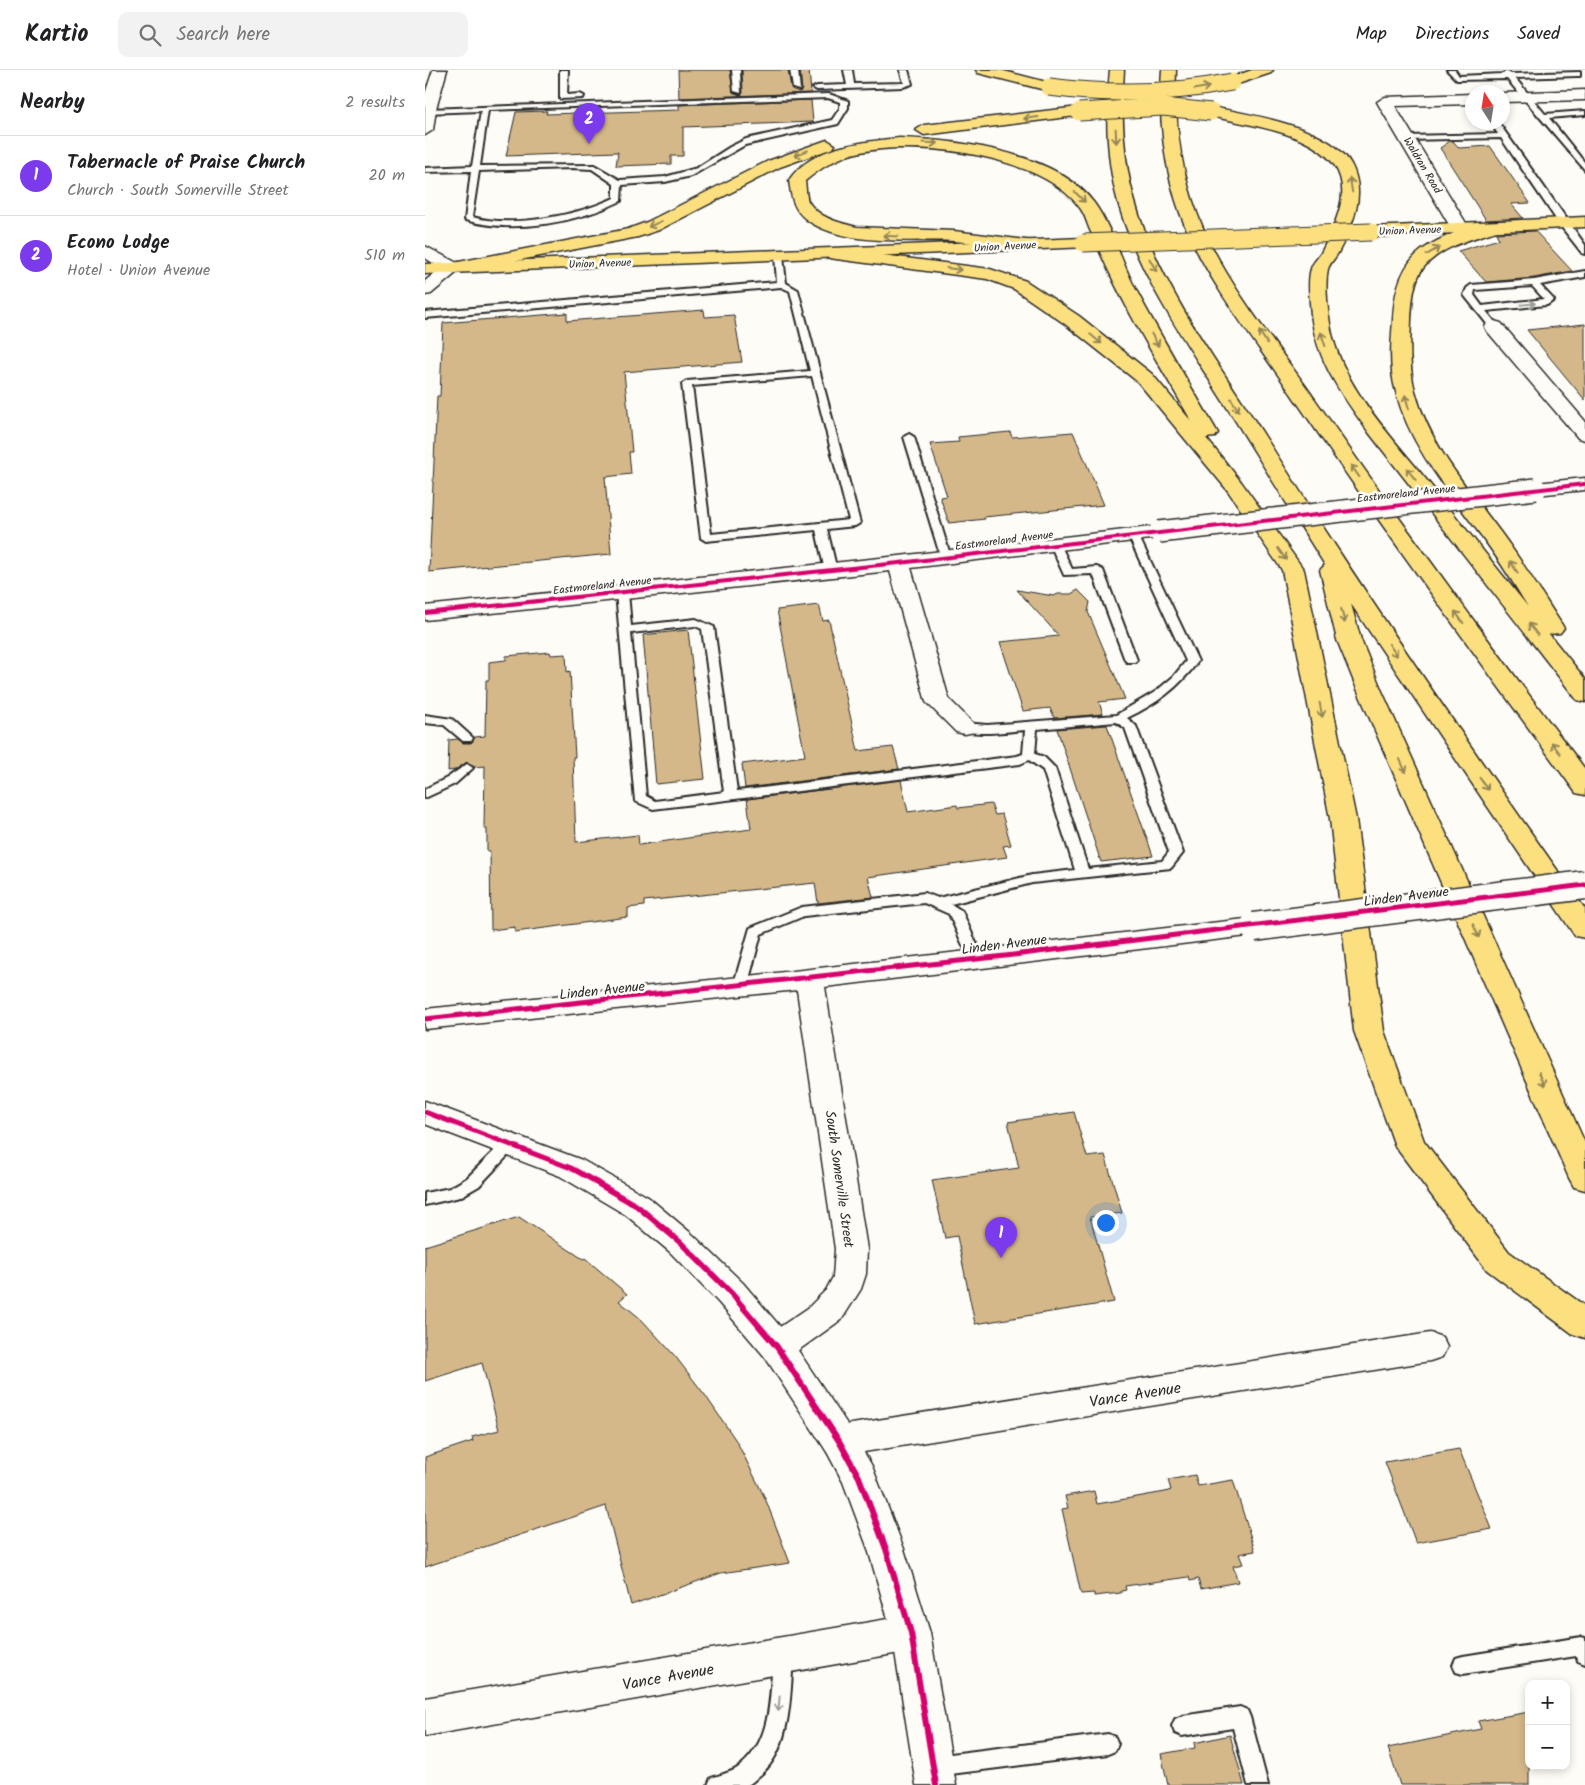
<!DOCTYPE html>
<meta charset="utf-8">
<style>
:root{--surface:#fff;--page:#f2f2f2;--text:#202124;--muted:#757577;--line:#e0e0e0;--accent:#7c3aed}
body{margin:0;font-family:Kalam,sans-serif;background:var(--page);color:var(--text)}
.controls{position:absolute;right:15px;bottom:15px;display:grid;overflow:hidden;border-radius:10px;box-shadow:0 2px 8px #0003}
.controls button{width:45px;height:45px;display:grid;place-items:center;padding:0;border:0;border-bottom:1px solid var(--line);background:var(--surface);color:var(--text);font:25px sans-serif}
.compass{position:absolute;left:1040px;top:15px;width:45px;height:45px;border-radius:50%;background:var(--surface);box-shadow:0 2px 8px #0003;rotate:348deg}
.you{position:absolute;left:680px;top:1152px;width:18px;height:18px;margin:-12px;border:4px solid #fff;border-radius:50%;background:#1a73e8;box-shadow:0 0 0 8px #1a73e833}
.badge{display:grid;place-items:center;width:32px;height:32px;border-radius:50%;background:var(--accent);color:#fff;font-size:16px;font-weight:700}
.pin{position:absolute;translate:-50% -41px;filter:drop-shadow(0 1px 2px #0008)}
.pin::after{content:'';position:absolute;top:26px;width:18px;height:15px;background:inherit;clip-path:polygon(0 0,100% 0,50% 100%)}
.list{margin:0;padding:0;list-style:none}
h2{display:flex;justify-content:space-between;align-items:center;height:65px;margin:0;padding:0 20px;font-size:21px}
h2 small{font-size:16px;font-weight:400;color:var(--muted)}
.list li{display:grid;grid-template-columns:32px 1fr auto;gap:15px;align-items:center;box-sizing:border-box;height:80px;padding:0 20px;border-top:1px solid var(--line)}
.list b{display:block;font-size:19px;white-space:nowrap}
.list p{margin:0;font-size:16px;white-space:nowrap;color:var(--muted)}
.list em{font-size:16px;font-style:normal;color:var(--muted)}
.icon{flex:none;width:28px;height:28px;fill:none;stroke:currentColor;stroke-width:2;stroke-linecap:round;stroke-linejoin:round}
.map{position:relative;flex:none;width:1160px;height:1715px;overflow:hidden}
header{display:flex;align-items:center;gap:30px;box-sizing:border-box;height:70px;padding:0 25px;background:var(--surface);border-bottom:1px solid var(--line)}
header strong{font-size:24px}
nav{display:flex;gap:28px;margin-inline-start:auto;font-size:18px}
.search{width:350px;height:45px;background:var(--page);display:flex;align-items:center;gap:12px;box-sizing:border-box;padding:0 18px;border-radius:10px;color:var(--muted);font-size:19px}
main{display:flex}
aside{flex:1;background:var(--surface)}
.map>svg:first-child{display:block}
.building{fill:#d4b889;stroke:#2b2b2b}
.lines{fill:none;stroke-linecap:round;stroke-linejoin:round}
.service-casing{stroke:#2b2b2b;stroke-width:4}
.minor-casing{stroke:#2b2b2b;stroke-width:3}
.secondary-casing{stroke:#2b2b2b;stroke-width:3}
.primary-casing{stroke:#2b2b2b;stroke-width:3}
.motorway-casing{stroke:#2b2b2b;stroke-width:3}
.service{fill:#fdfcf7;fill-rule:evenodd}
.minor{fill:#fdfcf7;fill-rule:evenodd}
.secondary{fill:#fdfcf7;fill-rule:evenodd}
.primary{fill:#fce080;fill-rule:evenodd}
.motorway{fill:#fce080;fill-rule:evenodd}
.minor-bridge-far1-casing{stroke:#2b2b2b;stroke-width:24;stroke-linecap:butt}
.minor-bridge-casing{stroke:#2b2b2b;stroke-width:31;stroke-linecap:butt}
.primary-bridge-casing{stroke:#2b2b2b;stroke-width:19;stroke-linecap:butt}
.motorway-bridge-casing{stroke:#2b2b2b;stroke-width:19;stroke-linecap:butt}
.minor-bridge-far1{stroke:#fdfcf7;stroke-width:21}
.minor-bridge{stroke:#fdfcf7;stroke-width:28}
.primary-bridge{stroke:#fce080;stroke-width:17}
.motorway-bridge{stroke:#fce080;stroke-width:17}
.cycleway-far2-casing{stroke:#fdfcf7;stroke-width:6}
.cycleway-far1-casing{stroke:#fdfcf7;stroke-width:8}
.cycleway-casing{stroke:#fdfcf7;stroke-width:9}
.cycleway-far2{stroke:#d6006c;stroke-width:4}
.cycleway-far1{stroke:#d6006c;stroke-width:5}
.cycleway{stroke:#d6006c;stroke-width:6}
.oneway{stroke:#948656}
.oneway2{stroke:#9e9e9b}
.labels{text-anchor:middle;stroke-width:5;stroke-linejoin:round;paint-order:stroke}
.far-street-label{font-size:11px;fill:#2b2b2b;stroke:#fdfcf7}
.street-label{font-size:14px;fill:#2b2b2b;stroke:#fdfcf7}
.near-street-label{font-size:16px;fill:#2b2b2b;stroke:#fdfcf7}
</style>
<header>
<strong>Kartio</strong>
<div class="search"><svg class="icon" aria-label="search" viewBox="0 0 24 24"><circle cx="10" cy="10" r="6"/><path d="M15 15l6 6"/></svg>Search here</div>
<nav><a>Map</a><a>Directions</a><a>Saved</a></nav>
</header>
<main>
<aside>
<h2>Nearby<small>2 results</small></h2>
<ul class="list">
<li><span class="badge">1</span><div><b>Tabernacle of Praise Church</b><p>Church · South Somerville Street</p></div><em>20 m</em></li>
<li><span class="badge">2</span><div><b>Econo Lodge</b><p>Hotel · Union Avenue</p></div><em>510 m</em></li>
</ul>
</aside>
<div class="map">
<svg width="1160" height="1715" viewBox="0 0 1160 1715">
<rect width="100%" height="100%" fill="#fdfcf7"/>
<filter id="ink" filterUnits="userSpaceOnUse"><feTurbulence type="fractalNoise" baseFrequency=".02" numOctaves="2"/><feDisplacementMap in="SourceGraphic" scale="10" xChannelSelector="R" yChannelSelector="G"/><feConvolveMatrix kernelMatrix="1 2 1 2 8 2 1 2 1" color-interpolation-filters="sRGB"/></filter>
<g filter="url(#ink)">
<g class="building">
<polygon points="253,0 305,0 308,22 315,25 318,23 317,0 363,0 366,18 374,22 377,20 375,0 384,0 386,23 254,28"/>
<polygon points="386,30 388,52 258,57 258,86 246,86 246,94 191,96 193,82 81,86 91,42 122,41 121,44 254,40 254,35"/>
<polygon points="1025,71 1028,71 1034,78 1065,76 1105,133 1086,134 1098,148 1061,150 1015,78"/>
<polygon points="1110,161 1147,201 1109,208 1061,212 1033,181 1074,169 1071,163"/>
<polygon points="279,240 280,247 309,245 317,292 199,302 207,382 204,382 206,404 180,407 186,484 4,502 12,326 15,326 18,253 142,243 142,251"/>
<polygon points="1160,254 1160,330 1102,260"/>
<polygon points="585,362 587,367 648,362 679,435 559,447 560,449 524,453 515,427 522,426 505,374 534,372 533,367"/>
<polygon points="592,520 629,526 633,524 646,524 653,520 665,532 663,542 700,629 674,632 678,644 629,648 625,638 598,641 575,572 634,566"/>
<polygon points="394,535 398,551 404,550 433,681 468,677 474,699 320,718 317,694 380,686 352,540"/>
<polygon points="263,560 280,709 231,714 218,565"/>
<polygon points="125,582 126,585 141,584 142,602 145,601 150,687 148,687 151,772 213,765 214,775 326,759 322,729 476,710 483,742 532,735 533,738 566,734 570,745 577,744 586,775 578,776 582,787 443,807 448,827 393,833 390,813 219,831 219,836 203,838 203,847 90,862 90,857 66,860 65,781 62,781 62,759 59,759 60,696 50,697 42,692 30,700 23,701 24,670 33,669 38,673 46,673 50,667 60,666 61,610 64,610 64,592 81,590 81,586"/>
<polygon points="682,655 728,786 676,792 632,659"/>
<polygon points="649,1042 662,1087 680,1085 697,1143 665,1147 689,1232 550,1254 532,1166 520,1168 507,1110 594,1098 583,1052"/>
<polygon points="94,1147 158,1189 160,1188 202,1224 194,1231 216,1249 250,1286 280,1325 312,1372 340,1428 365,1493 296,1503 206,1535 181,1436 0,1497 0,1387 48,1371 47,1367 74,1360 57,1293 0,1311 0,1176"/>
<polygon points="1034,1379 1067,1459 991,1473 960,1392"/>
<polygon points="770,1405 773,1416 808,1410 830,1481 814,1484 818,1494 808,1496 813,1512 776,1519 773,1509 765,1511 764,1507 700,1516 701,1520 696,1521 696,1523 669,1526 669,1523 656,1524 637,1439 643,1438 640,1426 669,1421 672,1434 740,1422 746,1420 743,1410"/>
<polygon points="1104,1642 1104,1715 975,1715 963,1678 1056,1659 1053,1651"/>
<polygon points="805,1665 819,1715 743,1715 736,1684 770,1678 769,1673"/>
</g>
<g class="lines">
<defs>
<g id="service">
<polygon points="135,0 143,0 142,25 155,24 159,26 158,28 135,29"/>
<polygon points="307,0 315,0 316,23 309,21"/>
<polygon points="365,0 373,0 375,20 368,18"/>
<polygon points="419,0 427,0 429,14 479,13 475,0 483,0 487,14 478,17 392,20 388,18 392,16 422,15"/>
<polygon points="1022,0 1030,0 1034,6 1078,4 1081,1 1086,4 1155,2 1155,6 1152,6 1090,8 1120,44 1160,41 1160,45 1124,48 1160,93 1160,100 1082,9 1032,10"/>
<path d="M404,24L423,31V38L413,54L320,75L266,106L240,112L197,115L196,131C151,153 89,164 40,150L46,101L0,102V98L47,96L56,41L0,43V40L3,39ZM403,28L415,32V38L407,50L321,69L305,77L272,98L240,107L195,110L169,95L55,96L63,40ZM146,98L167,99L189,114V128C151,146 88,158 47,147L54,101Z"/>
<polygon points="1065,52 1073,52 1160,175 1160,184 1157,183 1135,155 1076,68 981,70 977,68 981,66 1073,64"/>
<path d="M354,183L358,186L361,213L373,220L435,453L430,456L402,459L412,501L406,504L400,501L391,460L281,471L276,468L257,314L262,311L385,301L365,221L356,217L0,248V242L352,212L350,186ZM387,306L424,450L286,464L267,316Z"/>
<path d="M1160,201V207L1115,215L1129,230L1122,235L1061,241L1074,257L1069,260L1066,259L1039,225L1042,218L1046,215L1109,210ZM1107,216L1119,229L1057,236L1049,225L1050,220Z"/>
<polygon points="484,364 489,367 526,488 525,490 517,490 516,488 479,367"/>
<path d="M708,462L713,465L773,591C754,618 731,634 702,648L711,656L758,783L746,798L607,813L526,834L537,841L558,889L551,894L544,889L524,844L499,833L379,846L336,864L322,917L320,921H310L308,917L325,858L377,837L500,823L513,828L607,805L650,800L618,700L604,690L595,694L228,739L210,731L191,523L193,521H201L203,523L206,556L271,549L289,557L312,721L592,686L598,684L600,660C585,661 544,668 534,657L540,653L562,655L691,645L730,622L748,607L761,591L703,465ZM270,556L277,559L299,722L230,731L221,726L206,563ZM691,652L700,658L744,782L737,791L663,799L630,698L619,687L610,684L612,659Z"/>
<polygon points="630,471 635,474 647,499 672,497 678,500 712,590 710,592 702,592 700,590 668,504 639,505 625,474"/>
<polygon points="0,645 27,649 48,668 46,671 38,671 19,655 0,653"/>
<polygon points="42,694 48,698 30,714 0,728 0,719 22,708"/>
<polygon points="85,1068 90,1070 93,1074 90,1078 54,1116 35,1127 0,1135 0,1123 25,1118 42,1108 80,1070"/>
<polygon points="1156,1567 1160,1568 1160,1594 1153,1591 1151,1586 1038,1604 1031,1602 1028,1595 1031,1588 1038,1586"/>
<path d="M358,1577L365,1580L368,1586C365,1624 367,1679 334,1706C330,1709 326,1714 322,1715C310,1715 295,1715 283,1715L286,1708C294,1705 304,1703 311,1699C348,1674 345,1625 348,1586L351,1580Z"/>
<polygon points="815,1637 822,1640 825,1647 843,1715 823,1715 808,1658 757,1666 750,1663 747,1656 750,1649 757,1646"/>
<polygon points="683,1664 690,1667 693,1674 690,1681 683,1684 510,1706 503,1703 500,1696 503,1689 510,1686"/>
</g>
<g id="minor">
<polygon points="8,0 22,0 11,39 8,60 0,65 0,24"/>
<polygon points="1160,20 1160,30 1078,32 1078,23"/>
<polygon points="1048,24 1048,34 970,36 1044,158 1041,162 1029,162 1026,158 952,32 960,27"/>
<polygon points="0,176 34,194 37,198 6,224 0,225 0,211 16,198 0,188"/>
<polygon points="1069,251 1076,253 1160,351 1160,370 1153,368 1062,261 1060,257 1062,253"/>
<polygon points="1160,408 1160,420 1111,425 1104,423 1101,419 1104,415 1111,413"/>
<polygon points="734,456 742,457 745,462 742,467 486,498 524,629 552,657 549,662 540,664 531,662 501,632 465,501 0,550 0,536 474,486"/>
<polygon points="829,848 839,850 843,857 839,864 400,917 442,1179 441,1204 436,1219 417,1249 364,1287 352,1291 340,1287 335,1277 340,1267 383,1238 401,1220 408,1207 410,1179 372,920 0,959 0,939 315,907"/>
<polygon points="1005,1263 1017,1267 1022,1277 1017,1287 1005,1291 414,1386 402,1382 396,1371 402,1360 414,1356"/>
<polygon points="486,1545 499,1550 505,1563 499,1576 486,1581 0,1666 0,1628"/>
</g>
<polygon id="secondary" points="0,1031 157,1090 223,1127 267,1164 318,1213 364,1267 426,1360 447,1396 479,1479 505,1563 531,1715 491,1715 467,1563 443,1479 418,1412 402,1382 340,1287 294,1233 245,1182 201,1145 135,1106 0,1054"/>
<g id="primary">
<polygon points="1160,147 1160,157 946,167 940,166 937,162 940,158 946,157"/>
<polygon points="658,168 664,169 667,173 664,177 0,204 0,194"/>
</g>
<g id="motorway">
<polygon points="551,0 575,0 629,14 631,17 624,21 553,3"/>
<path d="M685,0H699C695,54 699,108 719,159C747,233 797,299 839,365C941,527 1049,683 1160,839V868L1150,866L926,534L936,570L956,619L1160,1073V1120L1149,1117L1144,1108L932,619L912,570L895,500L900,495C864,438 830,381 794,325C757,266 715,206 695,139C681,94 680,46 685,0Z"/>
<path d="M737,0H751C749,47 755,98 772,143C797,210 848,269 889,328C977,454 1067,577 1160,699V725L1151,723C1056,593 962,464 871,331C831,271 780,211 755,143C739,98 733,47 737,0Z"/>
<polygon points="827,0 848,0 846,3 807,16 800,12 802,9"/>
<polygon points="654,37 662,42 659,45 499,65 491,60 499,55"/>
<path d="M786,37C824,44 906,57 926,94C942,124 928,155 913,183C910,188 905,193 903,199C900,213 902,233 904,247C911,312 966,365 1004,413C1037,454 1070,496 1103,537C1088,512 1073,488 1055,464C1022,419 985,377 971,322C964,299 966,274 968,250C969,224 975,196 997,180C1011,170 1055,149 1071,153L1074,157L1071,161C1047,169 1018,176 1000,196C988,209 987,233 986,250C985,274 984,298 990,321C1005,377 1043,418 1076,463C1099,494 1118,526 1139,558L1135,563L1124,564L1160,609V632L1152,630L945,364C914,321 888,287 885,233C884,222 883,208 886,199C887,193 893,188 896,183C903,169 911,153 915,137C934,65 827,57 781,45L778,42Z"/>
<path d="M474,68C532,70 632,82 669,133C686,156 697,193 710,218C736,267 765,315 793,363L790,367L781,368L817,413L879,500L931,749L959,961L999,1071L1084,1182L1160,1236V1268L1148,1264L1062,1200L970,1076L929,961L905,749L857,500L803,421L713,312L640,254L589,219L562,209L411,189L405,188L402,184L405,180L411,179L565,199L601,211L654,246L727,304L767,352C742,307 714,263 691,216C682,198 674,180 666,162C662,154 660,144 655,138C617,85 495,70 436,82C414,86 397,97 380,111C381,117 381,126 383,131C393,148 415,153 432,157L529,161L608,171L611,175L608,179L602,180C578,177 554,173 529,171C485,169 420,177 382,150C368,140 366,126 364,110C387,76 437,72 474,68Z"/>
<polygon points="402,70 410,75 408,78 355,97 234,160 213,167 28,203 22,202 19,198 22,194 28,193 203,159 222,152 343,91"/>
</g>
</defs>
<use href="#service" class="service-casing"/>
<use href="#minor" class="minor-casing"/>
<use href="#secondary" class="secondary-casing"/>
<use href="#primary" class="primary-casing"/>
<use href="#motorway" class="motorway-casing"/>
<use href="#service" class="service"/>
<use href="#minor" class="minor"/>
<use href="#secondary" class="secondary"/>
<use href="#primary" class="primary"/>
<use href="#motorway" class="motorway"/>
<defs>
<polyline id="minor-bridge-far1" points="734,462 1111,419"/>
<polyline id="minor-bridge" points="829,857 1160,815"/>
<polyline id="primary-bridge" points="658,173 946,162"/>
<g id="motorway-bridge">
<path d="M624,17C686,25 746,24 807,12"/>
<polyline points="654,42 738,37 786,42"/>
</g>
</defs>
<use href="#minor-bridge-far1" class="minor-bridge-far1-casing"/>
<use href="#minor-bridge" class="minor-bridge-casing"/>
<use href="#primary-bridge" class="primary-bridge-casing"/>
<use href="#motorway-bridge" class="motorway-bridge-casing"/>
<use href="#minor-bridge-far1" class="minor-bridge-far1"/>
<use href="#minor-bridge" class="minor-bridge"/>
<use href="#primary-bridge" class="primary-bridge"/>
<use href="#motorway-bridge" class="motorway-bridge"/>
<defs>
<polyline id="cycleway-far2" points="0,543 474,493 1160,414"/>
<g id="cycleway-far1">
<polyline points="0,949 580,886 1160,815"/>
<polyline points="0,1042 146,1098 173,1113"/>
</g>
<polyline id="cycleway" points="170,1112 212,1136 256,1173 306,1223 352,1277 414,1371 434,1407 461,1479 486,1563 511,1715"/>
</defs>
<use href="#cycleway-far2" class="cycleway-far2-casing"/>
<use href="#cycleway-far1" class="cycleway-far1-casing"/>
<use href="#cycleway" class="cycleway-casing"/>
<use href="#cycleway-far2" class="cycleway-far2"/>
<use href="#cycleway-far1" class="cycleway-far1"/>
<use href="#cycleway" class="cycleway"/>
</g>
<defs><path id="oneway-shaft" d="M-6 0H5M1.5-3L5.5 0L1.5 3" fill="none" stroke-width="1.6" stroke-linecap="round" stroke-linejoin="round" transform="scale(1.25)"/></defs>
<g class="oneway">
<use href="#oneway-shaft" transform="translate(777 18) rotate(-9)"/>
<use href="#oneway-shaft" transform="translate(606 48) rotate(173)"/>
<use href="#oneway-shaft" transform="translate(691 66) rotate(87)"/>
<use href="#oneway-shaft" transform="translate(505 73) rotate(3)"/>
<use href="#oneway-shaft" transform="translate(376 83) rotate(159)"/>
<use href="#oneway-shaft" transform="translate(926 115) rotate(-100)"/>
<use href="#oneway-shaft" transform="translate(655 127) rotate(45)"/>
<use href="#oneway-shaft" transform="translate(230 154) rotate(156)"/>
<use href="#oneway-shaft" transform="translate(466 166) rotate(-177)"/>
<use href="#oneway-shaft" transform="translate(1008 181) rotate(-31)"/>
<use href="#oneway-shaft" transform="translate(728 195) rotate(61)"/>
<use href="#oneway-shaft" transform="translate(529 199) rotate(7)"/>
<use href="#oneway-shaft" transform="translate(838 267) rotate(-124)"/>
<use href="#oneway-shaft" transform="translate(671 269) rotate(39)"/>
<use href="#oneway-shaft" transform="translate(898 269) rotate(-108)"/>
<use href="#oneway-shaft" transform="translate(730 270) rotate(60)"/>
<use href="#oneway-shaft" transform="translate(982 332) rotate(-106)"/>
<use href="#oneway-shaft" transform="translate(810 335) rotate(58)"/>
<use href="#oneway-shaft" transform="translate(930 401) rotate(-126)"/>
<use href="#oneway-shaft" transform="translate(986 404) rotate(-128)"/>
<use href="#oneway-shaft" transform="translate(857 484) rotate(55)"/>
<use href="#oneway-shaft" transform="translate(1089 497) rotate(-122)"/>
<use href="#oneway-shaft" transform="translate(918 546) rotate(76)"/>
<use href="#oneway-shaft" transform="translate(1034 547) rotate(-126)"/>
<use href="#oneway-shaft" transform="translate(1108 559) rotate(-128)"/>
<use href="#oneway-shaft" transform="translate(968 580) rotate(56)"/>
<use href="#oneway-shaft" transform="translate(896 640) rotate(79)"/>
<use href="#oneway-shaft" transform="translate(1131 678) rotate(-127)"/>
<use href="#oneway-shaft" transform="translate(978 696) rotate(66)"/>
<use href="#oneway-shaft" transform="translate(1059 714) rotate(55)"/>
<use href="#oneway-shaft" transform="translate(1051 861) rotate(66)"/>
<use href="#oneway-shaft" transform="translate(1117 1009) rotate(66)"/>
</g>
<g class="oneway2">
<use href="#oneway-shaft" transform="translate(1103 234) rotate(-5)"/>
<use href="#oneway-shaft" transform="translate(354 1634) rotate(95)"/>
</g>
</g>
<g class="labels">
<g class="far-street-label">
<text transform="translate(998 95) rotate(59)" y="4">Waldran Road</text>
<text transform="translate(985 160) rotate(-2)" y="4">Union Avenue</text>
<text transform="translate(580 176) rotate(-3)" y="4">Union Avenue</text>
<text transform="translate(175 193) rotate(-2)" y="4">Union Avenue</text>
<text transform="translate(981 423) rotate(-6)" y="4">Eastmoreland Avenue</text>
<text transform="translate(579 470) rotate(-7)" y="4">Eastmoreland Avenue</text>
<text transform="translate(177 515) rotate(-6)" y="4">Eastmoreland Avenue</text>
</g>
<g class="street-label">
<text transform="translate(981 826) rotate(-7)" y="5">Linden Avenue</text>
<text transform="translate(579 874) rotate(-7)" y="5">Linden Avenue</text>
<text transform="translate(177 920) rotate(-6)" y="5">Linden Avenue</text>
<text transform="translate(415 1109) rotate(82)" y="5">South Somerville Street</text>
</g>
<g class="near-street-label">
<text transform="translate(710 1324) rotate(-9)" y="6">Vance Avenue</text>
<text transform="translate(243 1606) rotate(-10)" y="6">Vance Avenue</text>
</g>
</g>
</svg>
<div class="controls">
<button>+</button>
<button>−</button>
</div>
<svg class="compass" viewBox="-18 -18 36 36"><path d="M0-13l5 13h-10z" fill="#e53935"/><path d="M0 13l5-13h-10z" fill="#757577"/></svg>
<div class="you"></div>
<div class="pin badge" style="left:576px;top:1188px">1</div>
<div class="pin badge" style="left:164px;top:74px">2</div>
</div>
</main>
